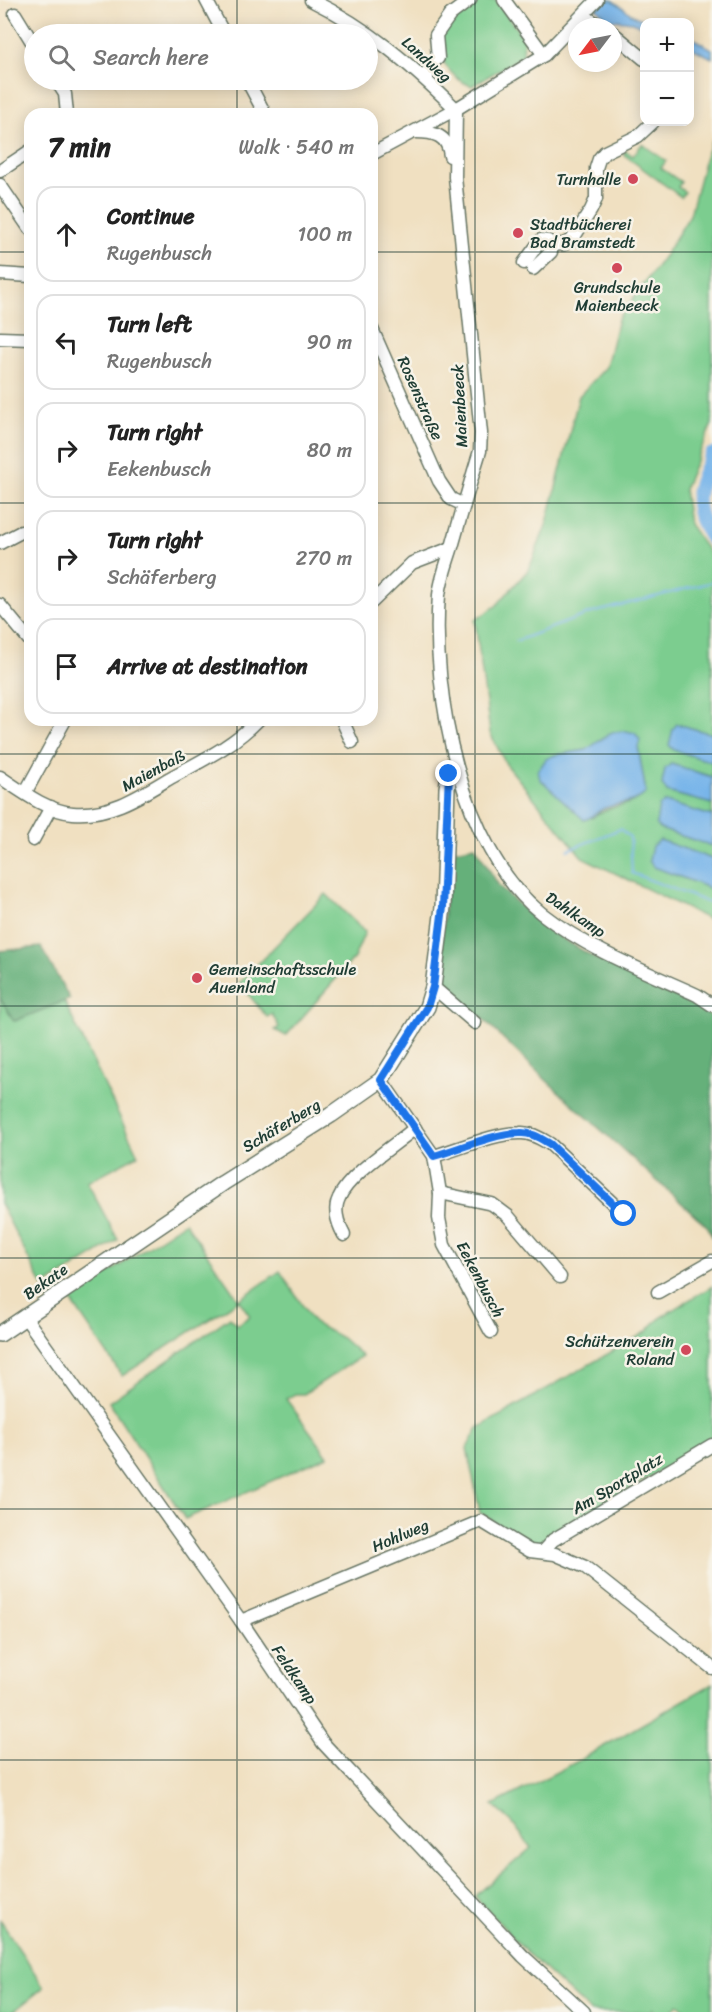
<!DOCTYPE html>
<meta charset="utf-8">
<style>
:root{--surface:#fff;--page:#f6f6f6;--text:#222;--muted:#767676;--line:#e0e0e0}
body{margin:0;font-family:Sriracha,sans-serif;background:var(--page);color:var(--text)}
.controls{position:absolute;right:18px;top:18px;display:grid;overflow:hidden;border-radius:12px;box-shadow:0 3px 15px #0003}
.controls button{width:54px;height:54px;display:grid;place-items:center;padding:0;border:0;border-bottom:2px solid var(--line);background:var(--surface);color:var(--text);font:30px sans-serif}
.compass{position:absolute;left:568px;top:18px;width:54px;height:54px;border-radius:50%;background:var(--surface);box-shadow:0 3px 15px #0003;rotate:238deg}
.stop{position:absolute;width:18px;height:18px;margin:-14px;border:4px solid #1a73e8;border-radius:50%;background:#fff}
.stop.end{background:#1a73e8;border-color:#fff;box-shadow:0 2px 6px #0008}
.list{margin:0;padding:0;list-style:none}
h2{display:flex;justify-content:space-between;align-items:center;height:78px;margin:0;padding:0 24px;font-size:26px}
h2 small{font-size:20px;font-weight:400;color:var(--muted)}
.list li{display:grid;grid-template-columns:39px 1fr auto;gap:18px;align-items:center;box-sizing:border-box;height:96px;margin:0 12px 12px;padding:0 12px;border:2px solid var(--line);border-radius:18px}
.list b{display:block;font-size:22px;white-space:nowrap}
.list p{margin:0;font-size:20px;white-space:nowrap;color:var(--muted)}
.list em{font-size:20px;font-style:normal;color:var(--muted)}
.icon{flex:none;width:33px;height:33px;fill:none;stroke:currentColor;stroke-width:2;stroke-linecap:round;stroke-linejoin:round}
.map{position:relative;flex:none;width:712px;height:2012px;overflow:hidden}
.search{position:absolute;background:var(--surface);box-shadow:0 3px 15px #0003;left:24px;top:24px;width:354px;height:66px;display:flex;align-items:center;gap:15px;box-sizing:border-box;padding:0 21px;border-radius:33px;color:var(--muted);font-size:22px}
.panel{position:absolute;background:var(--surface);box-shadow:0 3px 15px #0003;left:24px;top:108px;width:354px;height:618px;border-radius:18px}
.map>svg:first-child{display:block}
.green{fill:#7ccd8f;stroke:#4e8562;stroke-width:1.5;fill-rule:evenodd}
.forest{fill:#65b07a;stroke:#427657;stroke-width:1.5}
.water{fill:#78b5ea;stroke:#4c798f;stroke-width:1.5}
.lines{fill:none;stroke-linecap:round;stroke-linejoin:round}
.stream{stroke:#78b5ea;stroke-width:2}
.river{stroke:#78b5ea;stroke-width:15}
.minor-casing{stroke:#687665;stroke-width:15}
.major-casing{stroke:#687665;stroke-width:18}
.minor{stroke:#fff;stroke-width:12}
.major{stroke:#fff;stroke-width:15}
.route{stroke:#1a73e8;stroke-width:8}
.grid{fill:none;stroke:#1f3d34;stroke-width:1.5;stroke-opacity:0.55}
.poi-dot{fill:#d1495b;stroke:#f7f3e8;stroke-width:2}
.labels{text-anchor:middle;stroke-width:5;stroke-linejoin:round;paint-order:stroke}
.street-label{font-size:16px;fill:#1f3d34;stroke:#f7f3e8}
.poi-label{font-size:16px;fill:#1f3d34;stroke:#f7f3e8;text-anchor:end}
</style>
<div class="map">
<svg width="712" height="2012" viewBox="0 0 712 2012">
<rect width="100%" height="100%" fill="#f7f3e8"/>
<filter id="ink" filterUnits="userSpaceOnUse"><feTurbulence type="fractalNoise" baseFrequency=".0167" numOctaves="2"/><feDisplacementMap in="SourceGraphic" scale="12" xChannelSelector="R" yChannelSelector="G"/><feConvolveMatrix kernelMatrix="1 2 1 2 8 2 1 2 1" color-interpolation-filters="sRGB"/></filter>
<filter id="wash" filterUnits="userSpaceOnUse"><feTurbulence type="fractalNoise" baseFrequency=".008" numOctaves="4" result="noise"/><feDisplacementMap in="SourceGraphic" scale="24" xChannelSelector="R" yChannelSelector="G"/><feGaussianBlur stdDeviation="1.35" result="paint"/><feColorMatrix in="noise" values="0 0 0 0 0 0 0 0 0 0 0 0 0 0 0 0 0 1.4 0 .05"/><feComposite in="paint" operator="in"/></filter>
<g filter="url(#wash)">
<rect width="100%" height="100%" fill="#f0e0c1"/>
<g class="green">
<path d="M478,0H496L524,39L523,56L472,86C450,80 428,48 444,26C450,16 467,6 478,0Z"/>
<path d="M712,141V424L684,489L689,524L712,557V734L677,724L674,750L712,762V777L671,764L667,792L712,804V816L665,802L660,829L712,846V859L660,840L654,867L712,889V921L582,857L506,764L490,733L475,620L496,606L529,569L547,523L579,396L606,367L618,319L665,255L690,215L706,154ZM638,747L646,793C631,808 608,804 592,818L555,755L586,750Z"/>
<polygon points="642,144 666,161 661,168 681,182 678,187 685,192 681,197 623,154 626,151 633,156"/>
<polygon points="326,894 365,932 354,958 286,1036 275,1030 279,1027 272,1014 267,1017 239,983"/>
<polygon points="0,998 15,1021 64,1001 138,1155 87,1182 118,1240 43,1287 0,1203"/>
<polygon points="185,1222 239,1300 280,1271 314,1323 342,1338 362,1356 304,1394 295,1394 286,1399 328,1456 185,1519 109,1402 230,1317 237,1325 250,1316 239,1300 122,1376 70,1299"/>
<path d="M712,1286V1441L566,1526L535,1547L480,1513L467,1448L478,1428L648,1331C653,1318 696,1297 712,1286Z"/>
<polygon points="712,1684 712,2012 688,2012 678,2004 671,2012 655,2012 653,2009 650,2012 591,2012 528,1954 475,1896 531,1848 512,1822 493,1805 580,1760"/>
<polygon points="0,1920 44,1987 13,2012 0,2012"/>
</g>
<g class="forest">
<polygon points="475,846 499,886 543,927 595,958 675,992 712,1017 712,1237 708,1227 547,1081 481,1017 437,986 450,851"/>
<polygon points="41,947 70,999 14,1021 0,998 0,951"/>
</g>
<g class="water">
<polygon points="588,0 612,0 636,17 652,22 644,22 644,27 632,22 608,19"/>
<polygon points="690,37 712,49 712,58 690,47"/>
<polygon points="677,724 712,734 712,762 674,750 669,745 673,729"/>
<path d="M626,731L635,733L640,740L638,747L646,793C634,805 615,802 601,810C594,814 592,818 584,820L540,779L538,771L546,759L555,755L586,750L612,732Z"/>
<polygon points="671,764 712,777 712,804 667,792 662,784 665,769"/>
<polygon points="665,802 712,816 712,846 660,829 656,824 659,806"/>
<polygon points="660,840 712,859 712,889 654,867 649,861 652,846"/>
</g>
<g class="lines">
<g class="stream">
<polyline points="516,641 588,614 712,582"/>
<polyline points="568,850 620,829 630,837 632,873 712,904"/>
</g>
<path class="river" d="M712,455C696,492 689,503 712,539"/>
</g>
</g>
<g filter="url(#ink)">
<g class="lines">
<defs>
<g id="minor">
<polyline points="206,0 224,34"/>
<path d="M311,0C370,29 410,64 456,109"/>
<polyline points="504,0 544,55"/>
<polyline points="15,14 34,45"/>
<polyline points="583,15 602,27"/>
<polyline points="613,33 644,59"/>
<polyline points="427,78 430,65 438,58 436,35 450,15 470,0"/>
<polyline points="56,80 65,94 67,114"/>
<polyline points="247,80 265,114"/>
<path d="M456,109L455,177L481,433L480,451C470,483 461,515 452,547C447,562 441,579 439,595C431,693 461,849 541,913C587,949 644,971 697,995L712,1005"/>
<path d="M416,132C434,132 448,135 450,156"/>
<polyline points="372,154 456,109 544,55 597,0"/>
<polyline points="0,171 30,151"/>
<polyline points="0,185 30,229"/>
<polyline points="524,263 541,240 548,241 552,245 564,244 572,240 591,210 596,199 596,168 599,159 605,152 638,136 653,122"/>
<polyline points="533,269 551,252 552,245"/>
<polyline points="0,274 30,276"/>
<polyline points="372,329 439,481 451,499 464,505"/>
<polyline points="0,338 30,339"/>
<polyline points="0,543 21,532 30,532"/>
<polyline points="372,602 412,563 451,548"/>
<polyline points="0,605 30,641"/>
<polyline points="342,720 352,742"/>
<path d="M0,777C21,791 47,811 73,813C110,816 140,796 170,778C201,761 233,746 258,720"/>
<polyline points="25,793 65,720"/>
<polyline points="33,840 51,807"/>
<polyline points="433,987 475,1023"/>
<polyline points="381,1080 434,1156 440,1193 439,1218 444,1245 491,1332"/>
<path d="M434,1156C459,1149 495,1133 520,1133C531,1132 541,1139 550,1144L624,1214"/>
<polyline points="440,1193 492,1204 508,1216 560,1277"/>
<path d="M344,1235C338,1224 333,1210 339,1198C349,1174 394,1146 415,1128"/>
<polyline points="658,1292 712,1261"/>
<polyline points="25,1317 241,1621 323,1743 523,1956 584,2012"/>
<polyline points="542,1552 553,1540 712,1445"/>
<polyline points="241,1621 481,1521 530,1551 555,1554 585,1567 712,1668"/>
</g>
<polyline id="major" points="0,1334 223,1183 331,1115 381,1080 427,1007 433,987 443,907 447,788 449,774 455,767"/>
</defs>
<use href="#minor" class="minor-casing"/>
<use href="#major" class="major-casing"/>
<use href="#minor" class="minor"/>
<use href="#major" class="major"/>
</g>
</g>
<g class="lines" filter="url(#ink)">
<path class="route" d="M449,774L443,907L433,987L427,1007L381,1080L434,1156C459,1149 495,1133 520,1133C531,1132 541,1139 550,1144L624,1214"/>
</g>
<path class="grid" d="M237,0V34M475,0V2012M237,80V114M0,252H30M372,252H712M0,503H30M372,503H712M237,720V2012M0,754H712M0,1006H712M0,1258H712M0,1509H712M0,1760H712"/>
<g class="poi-dot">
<circle cx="633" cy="179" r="6"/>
<circle cx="518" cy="233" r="6"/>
<circle cx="617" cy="268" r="6"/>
<circle cx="197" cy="978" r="6"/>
<circle cx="686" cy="1350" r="6"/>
</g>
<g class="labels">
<g class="street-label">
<text transform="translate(427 59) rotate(42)" y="6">Landweg</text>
<text transform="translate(421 398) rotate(66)" y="6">Rosenstraße</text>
<text transform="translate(459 406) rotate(-93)" y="6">Maienbeeck</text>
<text transform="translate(153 770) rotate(-29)" y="6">Maienbaß</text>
<text transform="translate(576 914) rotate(34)" y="6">Dahlkamp</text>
<text transform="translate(281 1125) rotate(-31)" y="6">Schäferberg</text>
<text transform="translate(481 1279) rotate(62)" y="6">Eekenbusch</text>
<text transform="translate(45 1281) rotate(-35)" y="6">Bekate</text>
<text transform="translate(617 1483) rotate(-31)" y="6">Am Sportplatz</text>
<text transform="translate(400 1535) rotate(-23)" y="6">Hohlweg</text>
<text transform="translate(295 1674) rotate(56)" y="6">Feldkamp</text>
</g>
<g class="poi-label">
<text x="621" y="185">Turnhalle</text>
<text x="530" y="230" text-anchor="start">Stadtbücherei<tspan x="530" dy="18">Bad Bramstedt</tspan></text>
<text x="617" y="293" text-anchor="middle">Grundschule<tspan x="617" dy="18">Maienbeeck</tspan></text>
<text x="209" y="975" text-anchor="start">Gemeinschaftsschule<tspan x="209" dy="18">Auenland</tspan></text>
<text x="674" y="1347">Schützenverein<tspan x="674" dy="18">Roland</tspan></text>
</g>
</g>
</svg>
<div class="controls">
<button>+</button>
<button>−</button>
</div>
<svg class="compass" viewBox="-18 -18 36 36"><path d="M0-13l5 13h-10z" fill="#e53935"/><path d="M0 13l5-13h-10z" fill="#767676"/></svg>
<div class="stop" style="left:624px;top:1214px"></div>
<div class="stop end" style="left:449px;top:774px"></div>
<div class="search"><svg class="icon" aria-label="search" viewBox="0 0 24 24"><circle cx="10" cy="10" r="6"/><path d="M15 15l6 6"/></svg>Search here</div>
<section class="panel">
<h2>7 min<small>Walk · 540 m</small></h2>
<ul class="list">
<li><svg class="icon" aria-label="ahead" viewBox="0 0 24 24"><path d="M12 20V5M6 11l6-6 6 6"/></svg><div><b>Continue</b><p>Rugenbusch</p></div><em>100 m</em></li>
<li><svg class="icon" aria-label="left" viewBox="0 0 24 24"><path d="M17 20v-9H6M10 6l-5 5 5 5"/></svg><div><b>Turn left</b><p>Rugenbusch</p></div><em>90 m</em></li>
<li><svg class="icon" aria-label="right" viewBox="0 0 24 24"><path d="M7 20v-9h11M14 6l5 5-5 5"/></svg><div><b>Turn right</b><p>Eekenbusch</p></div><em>80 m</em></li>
<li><svg class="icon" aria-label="right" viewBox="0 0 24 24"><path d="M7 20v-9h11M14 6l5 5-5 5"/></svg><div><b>Turn right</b><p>Schäferberg</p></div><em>270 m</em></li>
<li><svg class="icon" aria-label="arrive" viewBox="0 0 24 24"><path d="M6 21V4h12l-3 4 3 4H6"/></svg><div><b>Arrive at destination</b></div></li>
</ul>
</section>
</div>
